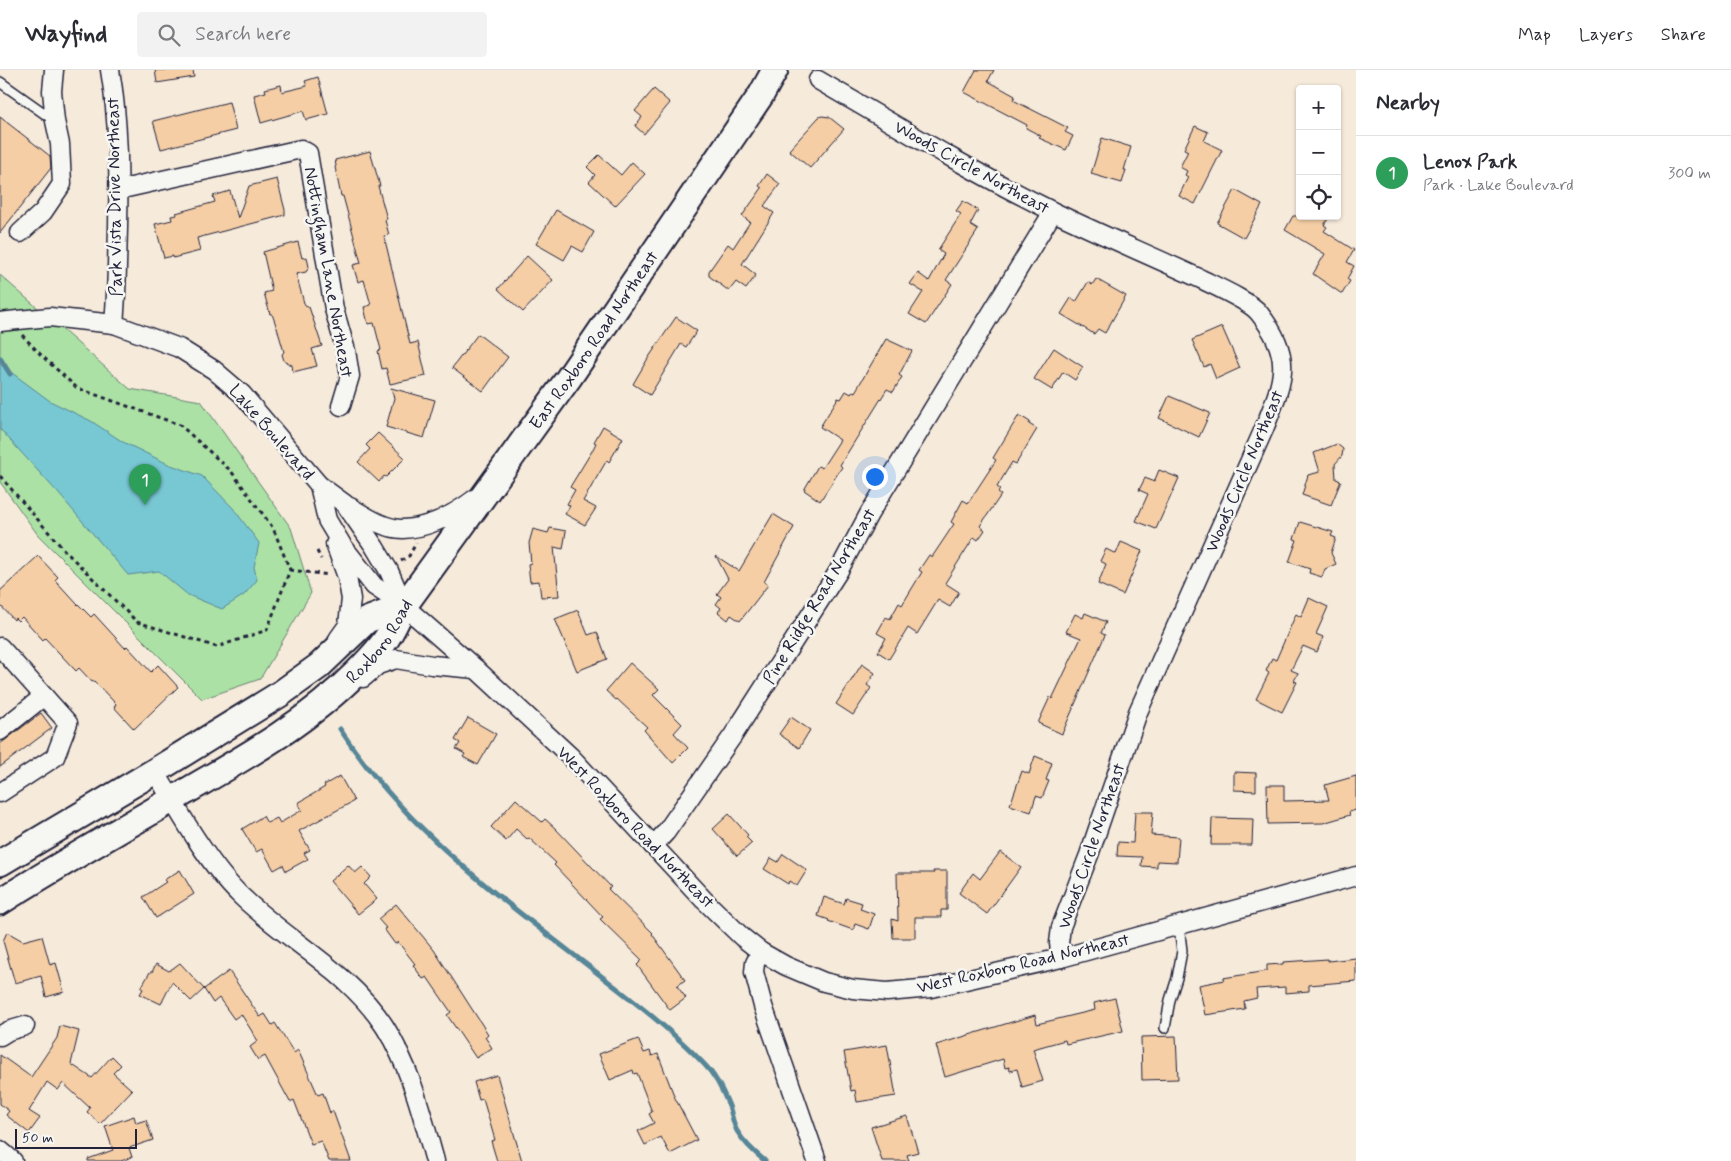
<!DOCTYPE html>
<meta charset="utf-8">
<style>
:root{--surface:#fff;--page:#f2f2f3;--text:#2b2b33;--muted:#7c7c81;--line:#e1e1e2;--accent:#2563eb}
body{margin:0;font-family:Mynerve,sans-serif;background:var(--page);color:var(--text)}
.controls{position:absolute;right:15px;top:15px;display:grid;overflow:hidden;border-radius:5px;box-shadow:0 1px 4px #0004}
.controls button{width:45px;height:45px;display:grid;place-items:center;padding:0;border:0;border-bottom:1px solid var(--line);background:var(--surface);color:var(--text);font:25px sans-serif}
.scale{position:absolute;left:15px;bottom:12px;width:122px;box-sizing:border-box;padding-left:5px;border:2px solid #22223b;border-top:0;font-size:14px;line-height:18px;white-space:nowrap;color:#22223b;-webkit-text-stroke:4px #f6f6f2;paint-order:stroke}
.you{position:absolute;left:874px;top:406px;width:18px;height:18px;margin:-12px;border:4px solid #fff;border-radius:50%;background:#1a73e8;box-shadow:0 0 0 8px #1a73e833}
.badge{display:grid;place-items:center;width:32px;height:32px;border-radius:50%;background:var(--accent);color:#fff;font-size:16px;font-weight:700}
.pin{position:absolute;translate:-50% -41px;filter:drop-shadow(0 1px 2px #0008)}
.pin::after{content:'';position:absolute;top:26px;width:18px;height:15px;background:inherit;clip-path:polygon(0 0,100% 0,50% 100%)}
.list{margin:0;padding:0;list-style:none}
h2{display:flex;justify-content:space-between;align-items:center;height:65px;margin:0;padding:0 20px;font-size:21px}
h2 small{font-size:16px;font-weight:400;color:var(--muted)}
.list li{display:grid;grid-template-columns:32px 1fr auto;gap:15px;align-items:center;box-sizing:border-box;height:75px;padding:0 20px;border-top:1px solid var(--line)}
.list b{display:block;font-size:19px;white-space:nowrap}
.list p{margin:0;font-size:16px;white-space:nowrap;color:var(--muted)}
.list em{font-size:16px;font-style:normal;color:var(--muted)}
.icon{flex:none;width:28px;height:28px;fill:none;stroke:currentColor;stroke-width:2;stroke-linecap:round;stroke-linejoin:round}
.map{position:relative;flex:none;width:1356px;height:1091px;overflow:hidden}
header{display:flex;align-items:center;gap:30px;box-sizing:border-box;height:70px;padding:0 25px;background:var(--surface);border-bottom:1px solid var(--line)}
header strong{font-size:24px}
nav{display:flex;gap:28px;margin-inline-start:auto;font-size:18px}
.search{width:350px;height:45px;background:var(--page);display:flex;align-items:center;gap:12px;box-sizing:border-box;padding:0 18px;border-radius:5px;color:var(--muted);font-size:19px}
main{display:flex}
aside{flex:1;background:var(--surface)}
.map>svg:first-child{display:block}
.green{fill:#abe1a4;stroke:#668270}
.water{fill:#78c8d4;stroke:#568697}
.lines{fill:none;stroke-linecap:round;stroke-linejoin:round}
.stream{stroke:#568697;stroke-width:5}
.building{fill:#f5cea5;stroke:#22223b}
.lane-casing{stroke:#22223b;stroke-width:12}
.street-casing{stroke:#22223b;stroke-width:21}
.secondary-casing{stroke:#22223b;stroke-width:29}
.path{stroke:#22223b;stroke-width:3;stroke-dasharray:4 4;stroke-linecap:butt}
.lane{stroke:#f6f6f2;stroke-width:9}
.street{stroke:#f6f6f2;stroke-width:18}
.secondary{stroke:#f6f6f2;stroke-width:25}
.street-bridge-casing{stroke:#22223b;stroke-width:21;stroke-linecap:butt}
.street-bridge{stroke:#f6f6f2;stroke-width:18}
.labels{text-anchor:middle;stroke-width:5;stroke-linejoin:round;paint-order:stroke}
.street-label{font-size:18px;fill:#22223b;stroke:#f6f6f2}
</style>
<header>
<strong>Wayfind</strong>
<div class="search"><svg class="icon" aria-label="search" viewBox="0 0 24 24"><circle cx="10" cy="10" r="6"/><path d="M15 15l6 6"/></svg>Search here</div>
<nav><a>Map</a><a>Layers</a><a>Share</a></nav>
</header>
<main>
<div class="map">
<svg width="1356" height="1091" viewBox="0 0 1356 1091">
<rect width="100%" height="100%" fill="#f6eadb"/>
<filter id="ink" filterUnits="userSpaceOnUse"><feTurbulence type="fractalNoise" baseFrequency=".02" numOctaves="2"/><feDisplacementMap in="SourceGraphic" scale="10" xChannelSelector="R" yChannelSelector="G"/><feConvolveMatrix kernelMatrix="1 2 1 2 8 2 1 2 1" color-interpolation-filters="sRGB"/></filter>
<g filter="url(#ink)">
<polygon class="green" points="0,205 130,319 201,331 291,458 311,523 260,609 202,629 38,465 0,412"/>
<polygon class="water" points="0,294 50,331 91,351 123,372 168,394 202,406 233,438 259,473 254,497 257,510 244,525 222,539 188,525 159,501 128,505 59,424 0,359"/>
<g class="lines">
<g class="stream">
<polyline points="0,288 10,304"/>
<path d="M340,659C403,757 500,828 591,898C629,928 670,958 704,994C715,1005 723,1021 729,1036C732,1044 733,1054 737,1061C744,1073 754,1082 765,1091"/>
</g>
</g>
<g class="building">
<polygon points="155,0 193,0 194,7 157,13"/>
<polygon points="976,0 994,0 988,11 1015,26 1013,30 1068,58 1065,62 1073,66 1066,80 1039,68 1041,66 1026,58 1027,55 964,22"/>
<polygon points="318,7 328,44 306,50 303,41 261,53 254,25 266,22 265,19 281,15 282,22 307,16 305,11"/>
<polygon points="654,19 670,33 644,64 635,56 642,47 635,41"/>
<polygon points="229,32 236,60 161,79 153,51"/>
<polygon points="822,46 829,47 844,59 810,98 789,80 819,47"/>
<polygon points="0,47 50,86 51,98 0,163"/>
<polygon points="1195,56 1208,62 1204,71 1222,80 1195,134 1179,126 1188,107 1185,105 1187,101 1180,97 1188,81 1184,79"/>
<polygon points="1102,68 1131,77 1124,100 1126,100 1122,113 1091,104"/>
<polygon points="370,81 380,116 378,116 387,149 385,150 389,165 384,166 410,274 418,272 426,306 390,314 386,298 382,299 378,281 381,280 374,253 368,254 364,237 371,235 364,210 358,212 353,195 361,193 343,126 341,126 335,97 336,96 335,90"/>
<polygon points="599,85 621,105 632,92 645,104 615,136 589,112 595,105 587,97"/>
<polygon points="767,104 780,114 764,136 774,143 742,194 756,205 746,219 736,212 729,221 709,206 709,201 728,174 733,178 750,152 742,146 762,118 759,116"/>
<polygon points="277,109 285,140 285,145 197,168 200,181 173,188 173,186 164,188 155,154 172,150 171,146 177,145 176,143 215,132 213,126 230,121 238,148 249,116"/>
<polygon points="1235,120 1262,135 1244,168 1217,153"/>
<polygon points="963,131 978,140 970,155 978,160 946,210 952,214 926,254 909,244 923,222 910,214 918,203 929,211 944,184 938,180 961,144 956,141"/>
<polygon points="556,140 594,162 583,182 572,176 564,190 536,174"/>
<polygon points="1293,146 1330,146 1324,155 1327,157 1324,161 1354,180 1347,192 1354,196 1347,209 1350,211 1342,224 1313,204 1325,184 1285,160"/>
<polygon points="298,172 302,188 307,187 309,197 306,202 296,204 304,233 307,237 309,237 322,276 312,279 317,296 293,302 292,295 284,291 282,284 284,282 277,258 272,244 270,244 264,223 272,221 263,182"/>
<polygon points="527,186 553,210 523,242 498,219"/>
<polygon points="1096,209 1126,226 1105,263 1098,259 1094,264 1061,244 1071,228 1076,232 1088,212 1092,215"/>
<polygon points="676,247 697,261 686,277 681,274 650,325 633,314 647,290"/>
<polygon points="1222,257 1240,298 1216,309 1210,294 1204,297 1192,270"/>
<polygon points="478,264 508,287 483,321 452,298"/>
<polygon points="886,269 912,281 899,305 902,307 893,322 887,319 840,395 842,397 820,431 804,420 818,396 822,398 840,370 820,357 838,328 841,329 846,321 851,324 853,321 855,322"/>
<polygon points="1054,278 1083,297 1075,310 1063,302 1052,320 1034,309"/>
<polygon points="391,318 435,330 424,368 386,357 394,328"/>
<polygon points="1169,326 1210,343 1199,367 1159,348"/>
<polygon points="1019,345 1030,352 1029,354 1037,359 1016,394 1012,392 997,417 1000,419 998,423 1001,425 980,456 985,460 978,470 974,467 945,513 959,522 950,537 938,530 917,564 908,558 889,589 878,582 886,568 877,563 886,547 890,549 899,533 902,535 922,502 919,500 929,485 932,487 954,454 951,452 963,430 968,433 996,390 993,388"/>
<polygon points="603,356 623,368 609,392 607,390 583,431 596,438 585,455 565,444 570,436 567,434 575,420 570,417 592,381 596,373 594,372"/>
<polygon points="378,363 405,388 386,407 384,406 379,412 358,392 370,379 366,375"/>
<polygon points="1337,374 1343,379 1342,386 1335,394 1336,409 1341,411 1331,435 1302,425 1308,405 1320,402 1314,383"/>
<polygon points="1159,400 1179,408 1156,459 1136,451 1148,424 1139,420 1145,408 1154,412"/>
<polygon points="773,444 794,457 764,512 768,515 740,551 731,545 728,550 718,542 721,538 716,534 721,527 717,524 728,509 716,486 739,501"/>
<polygon points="1300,452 1333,462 1331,466 1336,468 1331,483 1336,494 1325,499 1322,507 1309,503 1310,499 1289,492 1297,470 1294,469"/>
<polygon points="550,458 566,461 563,479 554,477 559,526 541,527 539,511 530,512 528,494 531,493 529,473 533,459 548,463"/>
<polygon points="1121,472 1142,481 1123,525 1098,514 1106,494 1100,491 1106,479 1116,484"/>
<polygon points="38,486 58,507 55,510 78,535 78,534 91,547 94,544 125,578 127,576 151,602 158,595 178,617 134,659 114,637 116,634 94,611 92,612 79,598 76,601 45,568 43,570 22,547 18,551 15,548 14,550 0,535 0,521"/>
<polygon points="1309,528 1328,537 1316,564 1323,567 1317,582 1303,576 1291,600 1298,603 1294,611 1297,612 1282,642 1256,629 1269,603 1266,601 1272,588 1276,590 1296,544 1301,547"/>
<polygon points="578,540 588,565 597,562 607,589 577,601 555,549"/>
<polygon points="1085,543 1106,552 1101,563 1105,565 1062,664 1038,653 1050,627 1052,629 1081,568 1066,562 1075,544 1083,548"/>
<polygon points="630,593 659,619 653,625 682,654 674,663 688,678 673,693 644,660 647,657 617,629 616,630 606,621"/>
<polygon points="862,594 875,603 867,615 871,618 853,645 836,634"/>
<polygon points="41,643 52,658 0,697 0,674"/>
<polygon points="791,647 810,660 799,678 779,664"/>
<polygon points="468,648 496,664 478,695 463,687 465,684 456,679 460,673 455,670"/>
<polygon points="1035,686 1052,693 1046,710 1049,711 1042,728 1036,726 1031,742 1010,735 1022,701 1029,704"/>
<polygon points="1234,702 1256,703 1256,721 1234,720"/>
<polygon points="340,706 354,731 299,761 310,780 304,783 308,789 286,801 283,795 274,800 262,779 256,782 242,759 263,746 267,753 277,748 280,753 302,740 298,733 325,717 324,715"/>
<polygon points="1356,706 1356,740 1349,742 1350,745 1323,753 1268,754 1267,715 1284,715 1284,731 1329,730 1325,715"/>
<polygon points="516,729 542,752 545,749 556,759 611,817 608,819 653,863 652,864 685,910 677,916 686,928 670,940 637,895 642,890 600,849 603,847 554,795 556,793 529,768 527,769 516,759 506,771 491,757"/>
<polygon points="1135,742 1153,742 1151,765 1179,767 1177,792 1157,791 1157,797 1141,796 1142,787 1117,786 1118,772 1133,773"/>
<polygon points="729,744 748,765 746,767 752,773 737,786 713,759"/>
<polygon points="1212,748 1253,749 1252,775 1211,775"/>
<polygon points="1000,782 1021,797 987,844 959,823 973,803 980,809"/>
<polygon points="783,784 807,800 797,816 789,811 788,814 764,799 771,788 778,792"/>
<polygon points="348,795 355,803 362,797 371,807 364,814 377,829 358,844 330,811"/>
<polygon points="180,800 194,824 156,848 143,827 166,812 164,810"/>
<polygon points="933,801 947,801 947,840 941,840 941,847 915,847 915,868 893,868 892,849 898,851 897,803 934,803"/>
<polygon points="824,827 844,834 846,828 862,833 860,839 874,844 869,859 855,854 853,860 828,851 829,850 818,846"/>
<polygon points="396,834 434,880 488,964 485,967 492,978 476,988 447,945 451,942 427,907 423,909 413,895 415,894 398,872 395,874 384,859 386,858 378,849"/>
<polygon points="7,862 23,871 42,866 50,895 56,893 64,922 46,927 41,906 15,913 3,871"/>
<polygon points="1356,888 1356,911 1309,915 1309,921 1285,923 1285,917 1256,919 1257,928 1244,931 1245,939 1205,945 1199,915 1224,910 1223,908 1267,901 1267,895 1283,894 1283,892 1328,889 1328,891"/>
<polygon points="180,893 204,919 191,931 172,912 161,934 140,924 143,919 141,918 150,902 152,902 156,894 169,901"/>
<polygon points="229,901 260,947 265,944 272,955 275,953 294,983 298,980 318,1025 323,1023 330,1043 333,1041 351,1091 329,1091 321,1071 311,1074 294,1030 290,1032 265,986 258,990 250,977 258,971 241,944 234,949 219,928 213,933 204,919"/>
<polygon points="1115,928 1123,961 1066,974 1065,970 1033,979 1043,1011 1022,1017 1017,999 1010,1001 1009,997 1005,998 1003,989 945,1007 936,975 1035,945 1037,954 1095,940 1094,933"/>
<polygon points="60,956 79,961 71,994 92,1008 112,986 121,995 113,1003 132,1020 100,1054 87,1042 90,1038 63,1013 58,1020 47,1012 29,1041 40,1048 29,1063 6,1045 9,1041 0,1034 0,985 31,1007 57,968"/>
<polygon points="1176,966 1178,1009 1142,1010 1141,967"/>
<polygon points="638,969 644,983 650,981 652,986 658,984 675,1028 697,1070 670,1084 661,1067 645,1075 638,1061 654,1053 649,1044 652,1042 637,1003 634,1004 633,1000 610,1010 599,984"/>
<polygon points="887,975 896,1026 857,1032 855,1020 851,1021 844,982"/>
<polygon points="497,1005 514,1064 522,1091 497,1091 491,1071 495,1070 483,1029 479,1030 474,1012"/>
<polygon points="134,1046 136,1053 146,1050 153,1070 129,1078 132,1087 121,1091 88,1091 88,1089 113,1080 105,1056"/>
<polygon points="907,1046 918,1082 907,1085 909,1091 882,1091 871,1057"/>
</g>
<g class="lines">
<defs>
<g id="lane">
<polyline points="0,12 55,51"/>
<polyline points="1165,958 1170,930 1177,908 1182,881 1179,855"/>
</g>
<g id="street">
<path d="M110,0C119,52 119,105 118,158C117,190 117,222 114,254"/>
<path d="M818,10C895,55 972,102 1052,141C1101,165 1152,186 1201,209C1215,216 1251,232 1259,243C1295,288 1283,311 1264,359L1138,642L1089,785L1061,857L1059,873L1061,888"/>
<polyline points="118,120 301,79 308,83 334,239 346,281 350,306 341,336"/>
<polyline points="20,163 43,142 62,114 60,74 55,51 52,21 54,0"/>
<polyline points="18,250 50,247 114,254 179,278 214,300 242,324 319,415 345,434 374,476 389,501 404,536"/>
<polyline points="319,415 327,450 342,475 374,516 404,536 476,599 570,686 703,829 742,867 761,882 786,896 824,912 853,919 887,922 931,918 1061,888 1356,806"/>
<path d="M350,437C365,446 384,459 403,459C430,458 455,444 476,428"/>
<polyline points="335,474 347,507 351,529 348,555 338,569"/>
<polyline points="0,577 68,653 55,687 0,723"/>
<polyline points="363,608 378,595 396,589 432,595 476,599"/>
<polyline points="0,661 44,626"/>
<path d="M155,701C178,740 208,794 240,825C287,871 349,901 385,957C411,998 422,1045 435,1091"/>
<polyline points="653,776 666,762 734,664 838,502 869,444 1053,142"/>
<polyline points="761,882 755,893 754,902 763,936 817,1091"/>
<polyline points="0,966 8,961 25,956"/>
<polyline points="0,1080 13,1091"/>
</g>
<g id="secondary">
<polyline points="0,793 155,701 280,624 319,596 367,550 404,536"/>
<path id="s1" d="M0,832C63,792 128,756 192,718C251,684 310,650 358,601C370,589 382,577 390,563C395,555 399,545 404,536L568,309L761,25L775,0"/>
</g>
</defs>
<use href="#lane" class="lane-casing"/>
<use href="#street" class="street-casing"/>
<use href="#secondary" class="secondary-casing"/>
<g class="path">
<polyline points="0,406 65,481 137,552 217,577 267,560 290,500 273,458 231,401 180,355 77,318 42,286 22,265"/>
<polyline points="317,481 321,489"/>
<polyline points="401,491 409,486 416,473"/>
<polyline points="290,500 329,505"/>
</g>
<use href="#lane" class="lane"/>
<use href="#street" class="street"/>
<use href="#secondary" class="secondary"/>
<defs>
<polyline id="street-bridge" points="0,252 18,250"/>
</defs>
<use href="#street-bridge" class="street-bridge-casing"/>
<use href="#street-bridge" class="street-bridge"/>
</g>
</g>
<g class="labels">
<g class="street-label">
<text transform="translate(972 97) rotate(29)" y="6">Woods Circle Northeast</text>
<text transform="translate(114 127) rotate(-91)" y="6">Park Vista Drive Northeast</text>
<text transform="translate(329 202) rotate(80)" y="6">Nottingham Lane Northeast</text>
<text dy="6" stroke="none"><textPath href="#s1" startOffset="834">East Roxboro Road Northeast</textPath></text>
<text transform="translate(272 362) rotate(49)" y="6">Lake Boulevard</text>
<text transform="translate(1244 401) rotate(-67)" y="6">Woods Circle Northeast</text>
<text transform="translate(819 526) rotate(-59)" y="6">Pine Ridge Road Northeast</text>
<text dy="6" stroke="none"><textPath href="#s1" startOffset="464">Roxboro Road</textPath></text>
<text transform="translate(636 757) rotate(46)" y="6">West Roxboro Road Northeast</text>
<text transform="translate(1091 776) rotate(-71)" y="6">Woods Circle Northeast</text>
<text transform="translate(1023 893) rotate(-13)" y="6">West Roxboro Road Northeast</text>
</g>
</g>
</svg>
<div class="controls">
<button>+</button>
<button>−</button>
<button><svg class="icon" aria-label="locate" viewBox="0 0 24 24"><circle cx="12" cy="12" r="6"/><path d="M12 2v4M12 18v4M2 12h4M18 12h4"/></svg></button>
</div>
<div class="scale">50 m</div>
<div class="you"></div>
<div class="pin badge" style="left:145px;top:435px;background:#2e9e5b">1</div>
</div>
<aside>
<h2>Nearby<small></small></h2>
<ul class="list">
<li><span class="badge" style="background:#2e9e5b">1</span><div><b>Lenox Park</b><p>Park · Lake Boulevard</p></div><em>300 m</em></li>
</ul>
</aside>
</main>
